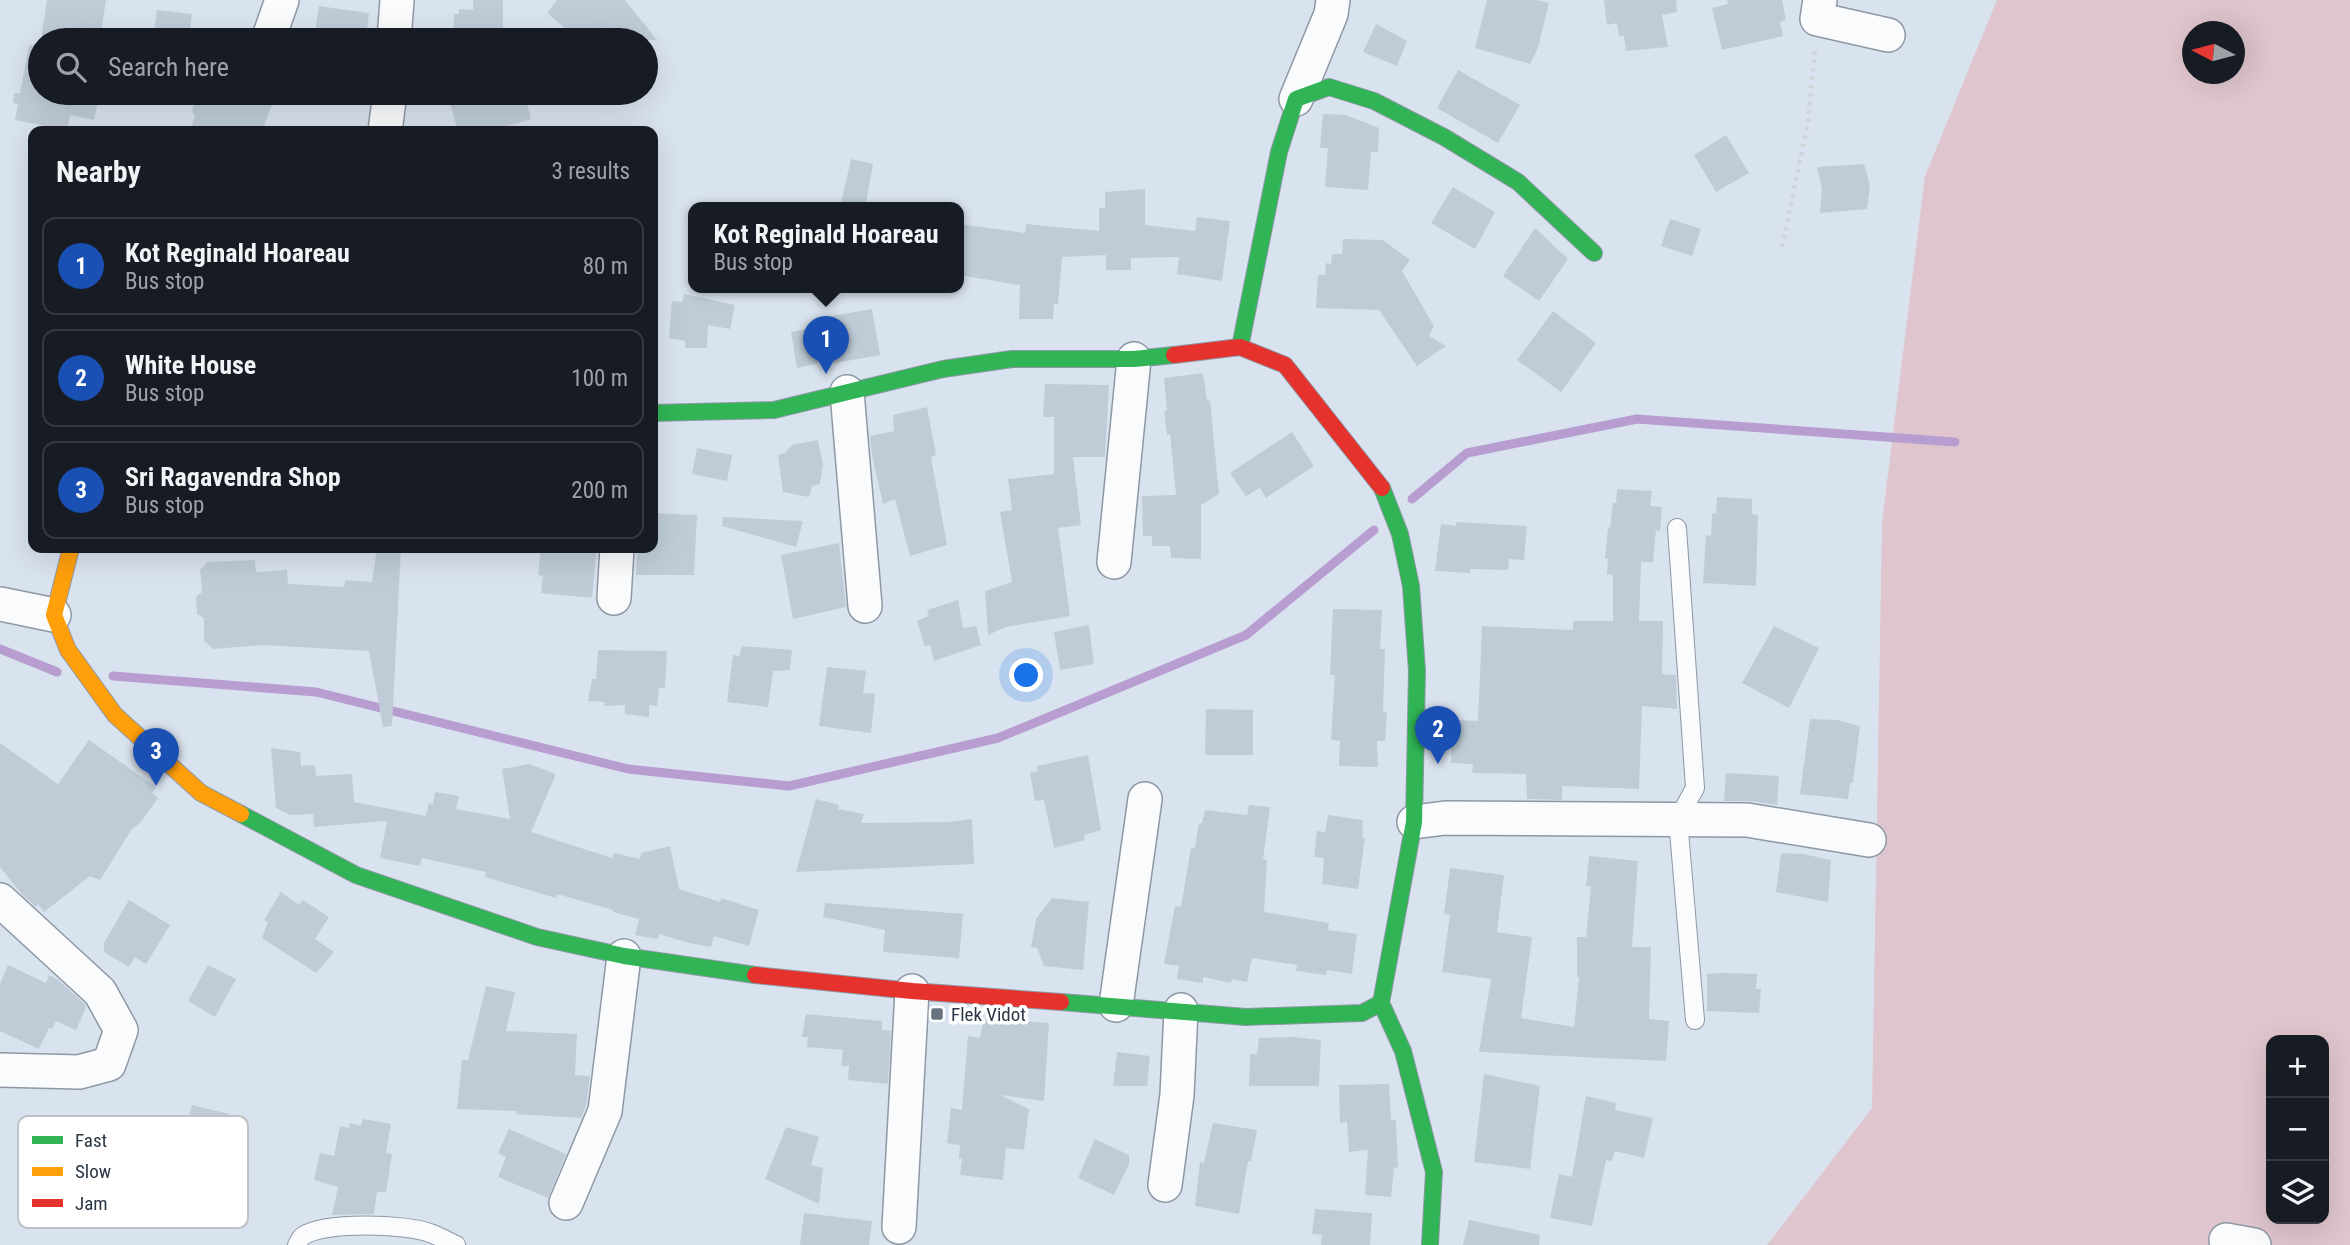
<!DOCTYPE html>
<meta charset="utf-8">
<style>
:root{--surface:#171b24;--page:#20242c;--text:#f1f3f6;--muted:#9ea1a6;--line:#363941;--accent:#ea580c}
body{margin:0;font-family:"Roboto Condensed",sans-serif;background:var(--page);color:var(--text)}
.controls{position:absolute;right:21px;bottom:21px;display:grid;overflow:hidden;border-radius:14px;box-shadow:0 7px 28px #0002}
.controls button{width:63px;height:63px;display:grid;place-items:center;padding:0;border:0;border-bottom:2px solid var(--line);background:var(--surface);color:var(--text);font:35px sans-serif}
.compass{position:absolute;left:2182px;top:21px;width:63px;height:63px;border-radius:50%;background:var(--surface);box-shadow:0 7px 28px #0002;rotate:276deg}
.you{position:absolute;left:1027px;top:676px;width:24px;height:24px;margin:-18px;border:5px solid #fff;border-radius:50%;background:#1a73e8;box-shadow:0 0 0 10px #1a73e833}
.badge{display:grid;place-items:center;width:46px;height:46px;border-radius:50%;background:var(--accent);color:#fff;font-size:23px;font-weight:700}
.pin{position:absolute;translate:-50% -58px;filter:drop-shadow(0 2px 4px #0008)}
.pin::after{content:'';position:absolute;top:37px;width:24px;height:21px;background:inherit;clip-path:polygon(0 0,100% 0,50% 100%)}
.popup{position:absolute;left:688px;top:202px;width:276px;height:91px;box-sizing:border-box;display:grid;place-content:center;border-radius:14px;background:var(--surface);filter:drop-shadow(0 2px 5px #0005);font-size:23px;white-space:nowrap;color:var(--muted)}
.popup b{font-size:26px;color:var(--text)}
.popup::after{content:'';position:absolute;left:50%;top:100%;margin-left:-14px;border:14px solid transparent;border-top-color:var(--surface)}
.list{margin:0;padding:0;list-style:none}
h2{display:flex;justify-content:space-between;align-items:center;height:91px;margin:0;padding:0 28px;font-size:30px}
h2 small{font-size:23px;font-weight:400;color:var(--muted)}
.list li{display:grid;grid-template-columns:46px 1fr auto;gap:21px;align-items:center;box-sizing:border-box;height:98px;margin:0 14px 14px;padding:0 14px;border:2px solid var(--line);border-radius:14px}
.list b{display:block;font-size:26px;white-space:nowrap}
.list p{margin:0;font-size:23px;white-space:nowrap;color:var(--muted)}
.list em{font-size:23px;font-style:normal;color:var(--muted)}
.icon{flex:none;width:38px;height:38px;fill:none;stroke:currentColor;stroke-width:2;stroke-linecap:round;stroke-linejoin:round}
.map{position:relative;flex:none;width:2350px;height:1245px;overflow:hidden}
.search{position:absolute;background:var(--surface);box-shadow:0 7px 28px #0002;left:28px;top:28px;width:630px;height:77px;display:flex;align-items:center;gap:18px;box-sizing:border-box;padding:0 24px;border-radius:38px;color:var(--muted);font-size:26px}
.panel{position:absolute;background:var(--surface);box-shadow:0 7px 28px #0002;left:28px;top:126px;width:630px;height:427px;border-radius:14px}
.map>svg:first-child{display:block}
.green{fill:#dfc5cd;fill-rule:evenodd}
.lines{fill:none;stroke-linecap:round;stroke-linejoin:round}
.stream{stroke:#b79dd0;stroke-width:9}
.building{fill:#bfccd7}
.lane-casing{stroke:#8e98a4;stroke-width:20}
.street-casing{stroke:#8e98a4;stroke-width:36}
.fast-casing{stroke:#8e98a4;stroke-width:18}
.slow-casing{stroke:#8e98a4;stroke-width:18}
.jam-casing{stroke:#8e98a4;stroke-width:18}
.path{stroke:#d0d4d7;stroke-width:4.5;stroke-dasharray:3.5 5;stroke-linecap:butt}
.lane{stroke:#f9fbfd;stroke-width:18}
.street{stroke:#f9fbfd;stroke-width:33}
.fast{stroke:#30b455;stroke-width:16}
.slow{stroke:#ff9f0a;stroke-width:16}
.jam{stroke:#e5322d;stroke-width:16}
.poi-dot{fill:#677381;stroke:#fff;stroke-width:2.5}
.labels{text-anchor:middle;stroke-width:7;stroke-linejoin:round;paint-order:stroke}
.poi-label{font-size:19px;fill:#2a3746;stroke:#fff;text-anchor:start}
.key{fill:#fff;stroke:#bfc3c8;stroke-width:2}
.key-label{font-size:19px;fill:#2a3746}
</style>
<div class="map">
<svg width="2350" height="1245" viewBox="0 0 2350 1245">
<rect width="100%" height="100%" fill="#d9e3ef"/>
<path class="green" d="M1997,0H2350V1245H1767L1872,1108L1882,522L1925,176ZM2192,32H2234V74H2192ZM2271,1040H2324V1219H2271Z"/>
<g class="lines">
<g class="stream">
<polyline points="1412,499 1467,453 1637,419 1955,442"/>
<polyline points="0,649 57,672"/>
<polyline points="113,676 316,692 628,769 789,786 998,738 1246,635 1374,530"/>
</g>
</g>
<g class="building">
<polygon points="47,0 106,0 100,40 41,40"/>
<polygon points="473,0 503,0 503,40 453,39 454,14 459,14 459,9 473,10"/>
<polygon points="557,0 625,0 657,40 579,40 547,13"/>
<polygon points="1487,0 1537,0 1549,3 1538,48 1530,64 1475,48"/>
<polygon points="1604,0 1676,0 1677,12 1662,15 1668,47 1626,51 1624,36 1619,36 1617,23 1607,25"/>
<polygon points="1727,0 1782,0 1786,20 1780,22 1783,36 1722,50 1712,8 1728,4"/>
<polygon points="319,6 369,13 366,40 314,40"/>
<polygon points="157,10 192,14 189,40 153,40"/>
<polygon points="1376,24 1407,41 1397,66 1363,52"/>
<polygon points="29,45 40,46 40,93 100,93 94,120 70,115 67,130 15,120 18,104 13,103 14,93 20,93"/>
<polygon points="1458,70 1520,105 1498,143 1437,108"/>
<polygon points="208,93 276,93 262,131 190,131 195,116 192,111 196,97"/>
<polygon points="447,93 524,93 531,119 491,131 458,131"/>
<polygon points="1323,114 1346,115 1379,128 1378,152 1371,152 1368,190 1325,187 1328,148 1320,148"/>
<polygon points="1726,135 1749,173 1716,192 1694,155"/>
<polygon points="851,159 873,164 865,208 840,208"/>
<polygon points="1864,164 1870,185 1867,209 1820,213 1822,189 1817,167"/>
<polygon points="1453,187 1495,212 1475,249 1431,223"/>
<polygon points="1145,189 1145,225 1195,231 1197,217 1230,221 1222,281 1177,274 1179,257 1131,258 1131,270 1106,270 1106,255 1062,257 1058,304 1054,304 1053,319 1019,319 1020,285 959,275 959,224 1025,233 1026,224 1099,231 1099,208 1105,208 1105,192"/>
<polygon points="1670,219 1701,229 1692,256 1661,246"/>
<polygon points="1535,228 1568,259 1539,301 1503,276"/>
<polygon points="1343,239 1383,240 1410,260 1402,271 1434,326 1429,336 1446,346 1417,366 1379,310 1316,308 1318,275 1325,275 1326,263 1331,264 1332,254 1342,254"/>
<polygon points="684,294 735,305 730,329 708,325 707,348 685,348 685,341 669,338 672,301 682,302"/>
<polygon points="872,309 880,355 834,363 833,360 797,368 791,332 828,325 826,317"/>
<polygon points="1553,311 1596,343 1561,392 1517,360"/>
<polygon points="1203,373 1207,401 1210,400 1219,494 1201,505 1201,559 1171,558 1170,546 1152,546 1152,536 1143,536 1142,496 1176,495 1170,434 1167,435 1164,411 1167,411 1164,378"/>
<polygon points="1045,384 1109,385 1105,457 1073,457 1081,525 1058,528 1070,616 1006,627 988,635 985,591 1012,582 1000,512 1012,510 1008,479 1054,474 1054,417 1043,417"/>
<polygon points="927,407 936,455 931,457 947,545 910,556 895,499 883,504 872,455 870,436 894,431 893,415"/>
<polygon points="1292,432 1314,466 1266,498 1260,488 1246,496 1230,473"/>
<polygon points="818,440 823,465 820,484 812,486 809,497 783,492 778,455 785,453 792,445"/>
<polygon points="697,448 732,455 727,481 692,474"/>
<polygon points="1617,489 1652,491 1650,506 1662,507 1660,531 1656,530 1653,562 1641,562 1639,621 1663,621 1662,674 1676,675 1677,709 1642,706 1639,789 1562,786 1562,800 1527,799 1526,774 1472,773 1473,764 1451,763 1453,720 1478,721 1482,626 1573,630 1573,621 1613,621 1613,575 1607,574 1608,559 1605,559 1608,527 1610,528 1613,503 1616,503"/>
<polygon points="1717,497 1752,499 1752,514 1758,515 1756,586 1703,583 1706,535 1711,536 1712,513 1716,514"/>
<polygon points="653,513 697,515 694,575 636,575 637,548 653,548"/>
<polygon points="723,517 803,521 796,547 722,526"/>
<polygon points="1456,522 1527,526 1524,560 1509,559 1508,570 1470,569 1470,573 1435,571 1441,524 1456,526"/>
<polygon points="839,543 846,607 793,619 781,555"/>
<polygon points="377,548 401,548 392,726 383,727 369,651 263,645 213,649 204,641 204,618 197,614 196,597 202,592 200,570 208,562 255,560 256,572 287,570 288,584 344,587 345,580 372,582"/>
<polygon points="541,548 597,548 592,598 541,593 543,576 538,575"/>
<polygon points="958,600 963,628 976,626 981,645 934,661 930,645 925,647 917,621 929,616 927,610"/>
<polygon points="1333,609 1382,610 1380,649 1385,649 1383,711 1387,712 1385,741 1377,741 1378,767 1339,766 1340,741 1331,740 1335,675 1330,675"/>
<polygon points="1089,625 1094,664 1060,670 1054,632"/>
<polygon points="1774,626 1819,648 1789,708 1742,683"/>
<polygon points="742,646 792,650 790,670 773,671 768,707 727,702 733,655 739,656"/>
<polygon points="598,650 667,651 665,688 659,688 657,706 649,705 649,717 625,714 625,705 604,706 605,702 588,701 592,679 596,679"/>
<polygon points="827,667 866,671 863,693 875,694 871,733 819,726"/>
<polygon points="1206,709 1253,710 1253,755 1205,755"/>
<polygon points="1810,719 1837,720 1860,726 1853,783 1850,783 1848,799 1800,794"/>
<polygon points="89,740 156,787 152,793 158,798 141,822 132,829 100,880 90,876 44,912 38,904 36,907 21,893 0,867 0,743 58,784"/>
<polygon points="271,748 300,752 301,766 315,765 316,776 352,774 354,802 426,816 429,803 433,804 435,792 459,796 456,809 510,819 502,769 529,764 556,774 531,832 612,858 614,853 640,859 641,853 670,846 679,889 720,902 721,898 759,910 749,946 714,936 711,947 689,943 659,934 657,939 635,935 639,919 613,912 613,910 557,894 556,898 485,877 486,872 422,858 420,866 380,858 387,821 314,827 313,814 290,815 276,808"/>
<polygon points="1088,755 1101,830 1084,835 1085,840 1054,848 1044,800 1035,801 1030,773 1038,771 1037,766"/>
<polygon points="1726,773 1779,776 1777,805 1750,801 1724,801"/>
<polygon points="816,799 839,805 838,809 864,814 861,823 949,822 972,819 974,864 796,872"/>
<polygon points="1249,805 1270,807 1263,859 1267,860 1264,912 1329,923 1328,930 1357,934 1352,974 1327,970 1326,975 1296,971 1297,965 1252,958 1247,982 1232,979 1231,983 1203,977 1203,983 1177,979 1179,966 1164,964 1175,906 1181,907 1191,848 1195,848 1199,823 1202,823 1205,810 1247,815"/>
<polygon points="1328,815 1363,820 1362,838 1365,838 1358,889 1322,884 1324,858 1314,857 1317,831 1325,832"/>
<polygon points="1781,853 1803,854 1831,860 1828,902 1776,892"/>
<polygon points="1589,856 1638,861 1632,947 1651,947 1649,1019 1669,1021 1666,1061 1479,1052 1491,979 1442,972 1450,915 1444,914 1450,868 1504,875 1497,932 1532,937 1521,1018 1574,1027 1579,977 1577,977 1577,937 1586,937 1591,887 1586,886"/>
<polygon points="281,892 299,905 303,900 329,917 315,939 334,952 316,973 262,938 268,922 264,920"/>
<polygon points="1052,898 1089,902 1083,970 1044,966 1037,948 1031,947 1036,919"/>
<polygon points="129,900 170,925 146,964 135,957 129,967 104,952 104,943"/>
<polygon points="825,903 963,914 959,958 883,952 885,930 823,917"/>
<polygon points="8,965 46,983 49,975 57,979 85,1004 86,1007 76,1030 56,1021 52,1029 49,1028 39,1049 0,1031 0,984"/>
<polygon points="208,965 236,979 215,1017 188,1001"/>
<polygon points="1722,973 1757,974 1756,989 1761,989 1759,1013 1707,1011 1707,974"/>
<polygon points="486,986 515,992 506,1031 577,1034 575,1075 590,1076 586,1106 581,1118 516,1114 517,1111 457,1109 462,1060 468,1060"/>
<polygon points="806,1014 882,1021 882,1030 891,1031 888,1084 848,1080 849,1066 841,1066 843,1050 807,1047 808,1037 802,1037"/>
<polygon points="986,1018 1049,1023 1044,1101 1000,1095 1029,1109 1024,1150 1006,1148 1003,1180 960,1175 962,1159 959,1158 960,1145 947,1143 951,1108 962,1110 968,1036 980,1038 983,1022 985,1022"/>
<polygon points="1294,1037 1321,1040 1319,1086 1249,1086 1250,1054 1257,1054 1259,1038"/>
<polygon points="1117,1052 1150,1056 1147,1086 1113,1086"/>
<polygon points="1484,1074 1540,1086 1530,1169 1474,1162"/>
<polygon points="1389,1084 1391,1120 1396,1120 1398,1168 1394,1167 1391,1197 1365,1195 1368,1150 1349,1152 1347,1122 1340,1123 1339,1085"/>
<polygon points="1586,1096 1616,1103 1615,1110 1653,1118 1644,1158 1615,1151 1612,1161 1606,1160 1592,1226 1550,1218 1559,1174 1572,1177"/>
<polygon points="192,1105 229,1114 218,1160 180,1151"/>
<polygon points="363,1119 391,1124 386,1153 392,1154 386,1192 377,1192 374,1214 332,1215 338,1187 314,1180 320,1153 334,1156 340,1126 349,1128 350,1123 361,1126"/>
<polygon points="1213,1123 1257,1130 1251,1162 1248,1161 1239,1214 1195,1206 1200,1162 1204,1163"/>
<polygon points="786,1127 819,1137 811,1165 823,1168 819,1204 765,1179"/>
<polygon points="113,1129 116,1193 62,1196 59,1152 62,1151 61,1132"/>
<polygon points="509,1129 566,1154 548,1198 498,1177 506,1157 498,1153"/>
<polygon points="1095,1139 1129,1155 1129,1164 1114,1195 1078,1178"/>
<polygon points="1315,1209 1372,1213 1370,1245 1321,1245 1322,1235 1312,1234"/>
<polygon points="804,1213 872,1221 869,1245 800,1245"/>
<polygon points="1469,1220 1540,1235 1539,1245 1463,1245"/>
</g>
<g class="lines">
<defs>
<g id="lane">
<polyline points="1677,528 1695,788 1678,819 1695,1020"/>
<path d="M297,1245C299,1242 300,1238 303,1236C325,1221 406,1224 430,1233C439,1236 447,1241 456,1245"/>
</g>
<g id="street">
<polyline points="1820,0 1817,19 1888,35"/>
<polyline points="268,40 282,0"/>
<polyline points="394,40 397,0"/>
<polyline points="1296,99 1331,14 1333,0"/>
<polyline points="385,131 390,93"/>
<polyline points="847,392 865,606"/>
<polyline points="1114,562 1134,359"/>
<polyline points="614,598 617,548"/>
<polyline points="0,604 54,615"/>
<polyline points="1414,822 1445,818 1747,820 1869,840"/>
<polyline points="0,900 100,992 121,1030 109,1064 79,1072 0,1070"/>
<polyline points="1116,1005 1145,799"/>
<polyline points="1165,1185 1177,1095 1181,1010"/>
<polyline points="566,1203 605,1111 624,956"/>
<polyline points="899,1227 912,991"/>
<polyline points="2226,1240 2254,1245"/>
</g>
<g id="fast">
<polyline points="1240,347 1279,152 1296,99 1329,87 1374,101 1444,137 1518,182 1594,253"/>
<polyline points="653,413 774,410 943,369 1012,359 1134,359 1174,355"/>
<polyline points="1382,488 1400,534 1411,586 1417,671 1414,822 1381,1003 1403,1051 1434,1172 1430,1245"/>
<polyline points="241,814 356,875 537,937 624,956 755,975"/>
<polyline points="1061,1002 1246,1017 1362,1013 1381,1003"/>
</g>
<polyline id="slow" points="71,548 54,615 68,650 115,715 201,793 241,814"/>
<g id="jam">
<polyline points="1174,355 1240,347 1285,365 1382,488"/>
<polyline points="755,975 912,991 1061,1002"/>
</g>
</defs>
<use href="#lane" class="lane-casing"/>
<use href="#street" class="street-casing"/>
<use href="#fast" class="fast-casing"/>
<use href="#slow" class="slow-casing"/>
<use href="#jam" class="jam-casing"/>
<polyline class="path" points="1782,247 1808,122 1815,48"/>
<use href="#lane" class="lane"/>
<use href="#street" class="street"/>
<use href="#fast" class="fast"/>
<use href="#slow" class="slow"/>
<use href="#jam" class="jam"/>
</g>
<rect class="poi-dot" x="930" y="1007" width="14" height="14" rx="3.5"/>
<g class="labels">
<g class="poi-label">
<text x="951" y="1021">Flek Vidot</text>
</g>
</g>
<rect x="18" y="1116" width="230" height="112" rx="10" class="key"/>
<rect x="32" y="1136" width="31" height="8" fill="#30b455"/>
<rect x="32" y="1167" width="31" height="9" fill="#ff9f0a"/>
<rect x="32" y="1199" width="31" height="8" fill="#e5322d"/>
<g class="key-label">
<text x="75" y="1147">Fast</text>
<text x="75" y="1178">Slow</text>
<text x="75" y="1210">Jam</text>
</g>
</svg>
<div class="controls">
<button>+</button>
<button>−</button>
<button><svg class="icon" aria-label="layers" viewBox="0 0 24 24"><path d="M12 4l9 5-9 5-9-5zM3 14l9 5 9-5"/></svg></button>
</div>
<svg class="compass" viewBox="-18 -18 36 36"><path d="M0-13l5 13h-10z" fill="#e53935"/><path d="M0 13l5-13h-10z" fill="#9ea1a6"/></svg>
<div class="you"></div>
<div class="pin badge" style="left:826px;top:374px;background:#1a4fb4">1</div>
<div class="popup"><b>Kot Reginald Hoareau</b>Bus stop</div>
<div class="pin badge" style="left:1438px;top:764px;background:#1a4fb4">2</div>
<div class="pin badge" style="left:156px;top:786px;background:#1a4fb4">3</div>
<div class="search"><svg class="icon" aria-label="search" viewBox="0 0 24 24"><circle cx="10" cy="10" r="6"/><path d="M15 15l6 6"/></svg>Search here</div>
<section class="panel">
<h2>Nearby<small>3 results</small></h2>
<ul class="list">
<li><span class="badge" style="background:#1a4fb4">1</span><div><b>Kot Reginald Hoareau</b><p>Bus stop</p></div><em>80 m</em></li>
<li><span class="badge" style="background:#1a4fb4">2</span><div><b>White House</b><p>Bus stop</p></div><em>100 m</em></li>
<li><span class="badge" style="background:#1a4fb4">3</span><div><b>Sri Ragavendra Shop</b><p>Bus stop</p></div><em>200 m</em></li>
</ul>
</section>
</div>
